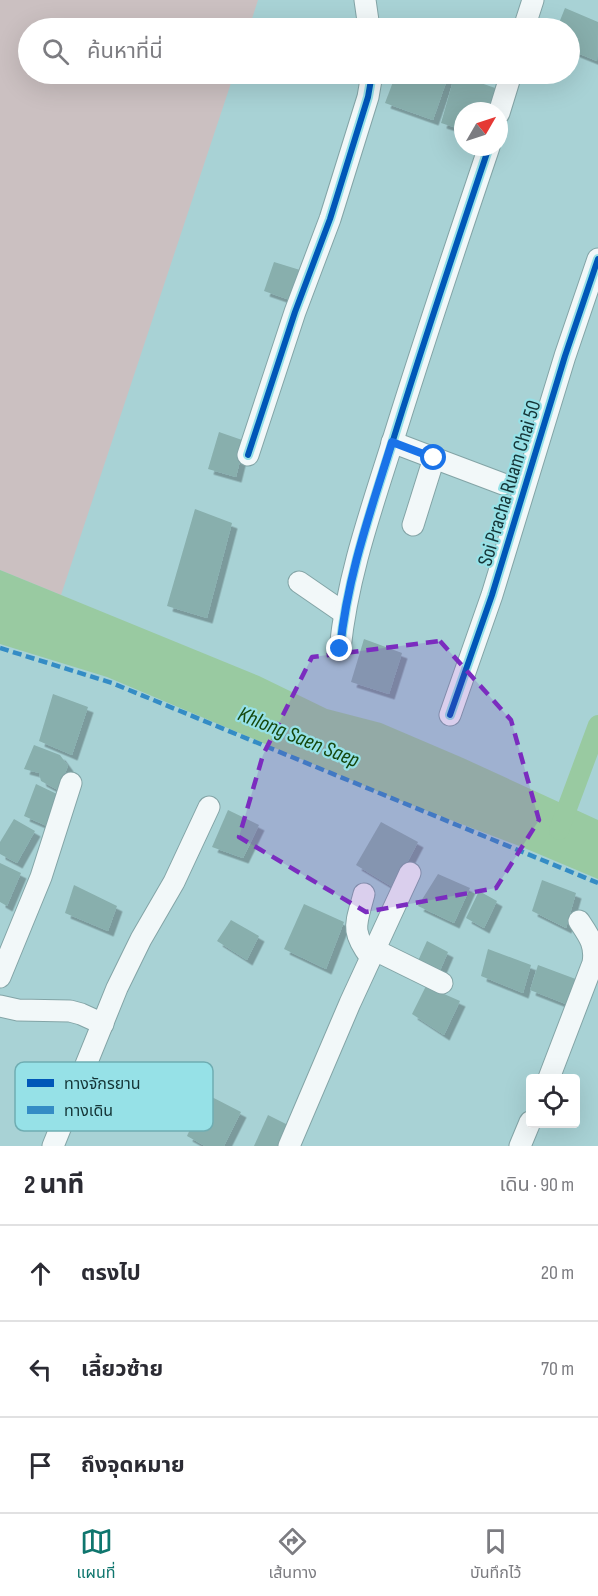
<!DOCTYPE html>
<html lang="th">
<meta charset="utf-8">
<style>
:root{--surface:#fff;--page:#f7f7f7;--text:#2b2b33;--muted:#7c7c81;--line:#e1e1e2;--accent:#0f766e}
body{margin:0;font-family:"Sofia Sans Condensed","Noto Sans Thai",sans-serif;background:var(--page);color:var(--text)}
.controls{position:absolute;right:18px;bottom:18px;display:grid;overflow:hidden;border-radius:6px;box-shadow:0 6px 24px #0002}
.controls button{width:54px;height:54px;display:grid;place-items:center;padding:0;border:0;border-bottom:2px solid var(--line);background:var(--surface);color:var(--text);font:30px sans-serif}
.compass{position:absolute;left:454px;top:102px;width:54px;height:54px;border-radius:50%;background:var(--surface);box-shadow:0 6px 24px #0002;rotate:51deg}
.stop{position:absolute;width:18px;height:18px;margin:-14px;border:4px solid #1a73e8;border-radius:50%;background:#fff}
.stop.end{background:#1a73e8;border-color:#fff;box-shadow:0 2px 6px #0008}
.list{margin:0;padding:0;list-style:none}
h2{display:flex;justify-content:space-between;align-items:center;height:78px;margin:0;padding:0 24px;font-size:26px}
h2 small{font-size:20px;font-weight:400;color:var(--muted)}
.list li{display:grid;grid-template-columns:39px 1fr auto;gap:18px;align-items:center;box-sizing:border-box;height:96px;padding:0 24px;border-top:2px solid var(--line)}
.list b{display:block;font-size:22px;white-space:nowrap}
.list em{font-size:20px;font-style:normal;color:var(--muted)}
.icon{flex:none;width:33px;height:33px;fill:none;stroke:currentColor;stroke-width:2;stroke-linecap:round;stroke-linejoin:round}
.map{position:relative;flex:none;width:598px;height:1146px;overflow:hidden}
.search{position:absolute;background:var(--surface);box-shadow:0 6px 24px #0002;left:18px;right:18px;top:18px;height:66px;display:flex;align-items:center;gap:15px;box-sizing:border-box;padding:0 21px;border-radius:33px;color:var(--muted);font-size:22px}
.sheet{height:366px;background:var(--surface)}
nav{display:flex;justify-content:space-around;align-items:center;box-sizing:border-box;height:84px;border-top:2px solid var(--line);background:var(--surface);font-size:16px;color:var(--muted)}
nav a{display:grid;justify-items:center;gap:3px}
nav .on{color:var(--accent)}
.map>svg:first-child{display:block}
.green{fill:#cbc0c1}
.water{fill:#99caa1}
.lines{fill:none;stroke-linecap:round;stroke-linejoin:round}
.canal{stroke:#99caa1;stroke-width:20}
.building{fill:#88afad;filter:url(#shadow)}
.minor-casing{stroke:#83a4a6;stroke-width:23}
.minor{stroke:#f2f8f9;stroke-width:21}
.quiet{stroke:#348cc5;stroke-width:4.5;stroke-dasharray:9 4.5;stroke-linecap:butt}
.cycleway-casing{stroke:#96e1e7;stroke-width:10}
.cycleway{stroke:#0057b8;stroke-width:6}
.route{stroke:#1a73e8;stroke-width:8}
.marked{fill:#7b2cbf;fill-opacity:0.2;stroke:#7b2cbf;stroke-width:4.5;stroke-dasharray:12 8;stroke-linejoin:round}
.labels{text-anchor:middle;stroke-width:4.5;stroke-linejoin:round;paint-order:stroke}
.street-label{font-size:21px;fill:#143436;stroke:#96e1e7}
.water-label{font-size:22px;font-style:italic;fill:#15480e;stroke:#96e1e7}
.key{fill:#96e1e7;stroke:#6fadb2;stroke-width:1.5}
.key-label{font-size:16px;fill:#143436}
</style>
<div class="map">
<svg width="598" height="1146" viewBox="0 0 598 1146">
<defs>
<filter id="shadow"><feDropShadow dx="5.5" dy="5.5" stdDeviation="0" flood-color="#0004"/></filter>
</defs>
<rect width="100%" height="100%" fill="#a8d2d5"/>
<polygon class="green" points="0,0 258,0 249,28 28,28 28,74 234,74 61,595 0,570"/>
<polygon class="water" points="0,570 259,676 327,709 381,723 463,758 598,820 598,879 522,847 393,798 107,677 0,644"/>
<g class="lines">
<polyline class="canal" points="559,830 598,725"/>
</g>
<g class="building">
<polygon points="565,8 598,22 597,61 570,50 570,28 557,28"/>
<polygon points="396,74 449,74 433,120 385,103"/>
<polygon points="455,74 498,89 491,111 463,111 463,130 441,123"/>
<polygon points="274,262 300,270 290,300 264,291"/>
<polygon points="219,432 245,441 236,477 208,469"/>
<polygon points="195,509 232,523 207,618 167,606"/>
<polygon points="364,639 402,653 389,694 351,682"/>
<polygon points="53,694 88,707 72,755 39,741"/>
<polygon points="34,745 60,755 68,766 58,790 41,781 39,773 24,769"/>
<polygon points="36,784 59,795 47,826 24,816"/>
<polygon points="228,810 259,825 243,858 212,847"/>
<polygon points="14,819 35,831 17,863 0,854 0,842"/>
<polygon points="381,822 418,842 394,888 356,865"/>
<polygon points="0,863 21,873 7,906 0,902"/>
<polygon points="438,874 470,888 454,923 418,906"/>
<polygon points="542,880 576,893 566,928 532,911"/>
<polygon points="74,885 117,906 108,931 65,913"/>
<polygon points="479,891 497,901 484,928 466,918"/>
<polygon points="304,904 344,922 326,969 284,949"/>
<polygon points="231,920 259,936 247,960 217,941"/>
<polygon points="427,941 448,952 439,973 417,963"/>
<polygon points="488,949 531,965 523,993 481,976"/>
<polygon points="538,965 581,981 571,1006 530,990"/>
<polygon points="426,986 460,1001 444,1035 412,1014"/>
<polygon points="206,1094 241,1112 224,1146 205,1146 187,1136"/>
<polygon points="268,1115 290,1126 281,1146 254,1146"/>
</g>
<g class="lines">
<defs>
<g id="minor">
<polyline points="365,0 369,28"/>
<polyline points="524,28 533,0"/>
<polyline points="499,113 511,74"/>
<polyline points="392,442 434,458 413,525"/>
<polyline points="248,455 295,312 330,219 368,97 372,74"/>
<polyline points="434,458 503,484"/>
<polyline points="299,582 344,613"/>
<path d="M340,649C347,580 369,516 390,450C421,349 455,248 489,147"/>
<polyline points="450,715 492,595 565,356 598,259"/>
<path d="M364,894C356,925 350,930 371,958"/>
<polyline points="375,950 442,983"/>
<polyline points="0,977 41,877 71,783"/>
<polyline points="0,1006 18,1010 70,1011 81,1014 103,1024"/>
<path d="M549,1078L593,963C596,945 589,936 579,921"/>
<polyline points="53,1146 117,988 141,939 174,882 209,807"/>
<polyline points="289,1146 350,1003 410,873"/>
<polyline points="520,1146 530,1122"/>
</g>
</defs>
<use href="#minor" class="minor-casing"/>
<use href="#minor" class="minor"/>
<polyline class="quiet" points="0,648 112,683 598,883"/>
<defs>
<g id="cycleway">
<polyline points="248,455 295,312 330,219 368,97 372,74"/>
<path d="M340,649C347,580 369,516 390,450C421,349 455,248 489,147"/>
<polyline points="450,715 492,595 565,356 598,259"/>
</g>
</defs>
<use href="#cycleway" class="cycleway-casing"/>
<use href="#cycleway" class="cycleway"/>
</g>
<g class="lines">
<path class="route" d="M340,649C347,577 371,510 392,442L434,458"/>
</g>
<path class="marked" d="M440,641L511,720L539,820L496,888L366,912L239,837L263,755L312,657Z"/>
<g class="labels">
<g class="street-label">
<text transform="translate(509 483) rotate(-73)" y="7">Soi Pracha Ruam Chai 50</text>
</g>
<g class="water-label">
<text transform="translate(299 736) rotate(22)" y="8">Khlong Saen Saep</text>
</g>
</g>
<rect x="15" y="1062" width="198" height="69" rx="9" class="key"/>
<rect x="27" y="1079" width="27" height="8" fill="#0057b8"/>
<rect x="27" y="1106" width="27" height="8" fill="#348cc5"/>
<g class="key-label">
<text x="64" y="1089">ทางจักรยาน</text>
<text x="64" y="1116">ทางเดิน</text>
</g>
</svg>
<div class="controls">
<button><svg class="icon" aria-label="locate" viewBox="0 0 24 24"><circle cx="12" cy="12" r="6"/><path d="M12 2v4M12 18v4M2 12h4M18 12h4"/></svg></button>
</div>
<svg class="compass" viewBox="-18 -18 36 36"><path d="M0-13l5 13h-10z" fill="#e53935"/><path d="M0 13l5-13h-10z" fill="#7c7c81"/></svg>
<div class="stop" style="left:434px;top:458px"></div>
<div class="stop end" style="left:340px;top:649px"></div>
<div class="search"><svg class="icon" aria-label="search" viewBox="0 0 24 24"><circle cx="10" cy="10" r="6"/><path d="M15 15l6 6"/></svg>ค้นหาที่นี่</div>
</div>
<section class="sheet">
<h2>2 นาที<small>เดิน · 90 m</small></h2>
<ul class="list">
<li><svg class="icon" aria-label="ahead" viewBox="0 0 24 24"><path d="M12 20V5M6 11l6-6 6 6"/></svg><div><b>ตรงไป</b></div><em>20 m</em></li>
<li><svg class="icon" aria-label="left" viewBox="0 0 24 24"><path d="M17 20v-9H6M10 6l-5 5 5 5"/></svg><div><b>เลี้ยวซ้าย</b></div><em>70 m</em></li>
<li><svg class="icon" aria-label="arrive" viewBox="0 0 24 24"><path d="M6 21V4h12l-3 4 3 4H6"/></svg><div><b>ถึงจุดหมาย</b></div></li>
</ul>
</section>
<nav>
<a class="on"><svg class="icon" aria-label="map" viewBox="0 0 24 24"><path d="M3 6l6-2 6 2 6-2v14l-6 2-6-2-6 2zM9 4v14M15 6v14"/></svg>แผนที่</a>
<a><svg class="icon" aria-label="directions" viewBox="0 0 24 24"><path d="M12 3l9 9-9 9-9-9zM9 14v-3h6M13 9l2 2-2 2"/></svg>เส้นทาง</a>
<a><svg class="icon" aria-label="saved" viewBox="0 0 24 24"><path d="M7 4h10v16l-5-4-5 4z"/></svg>บันทึกไว้</a>
</nav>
